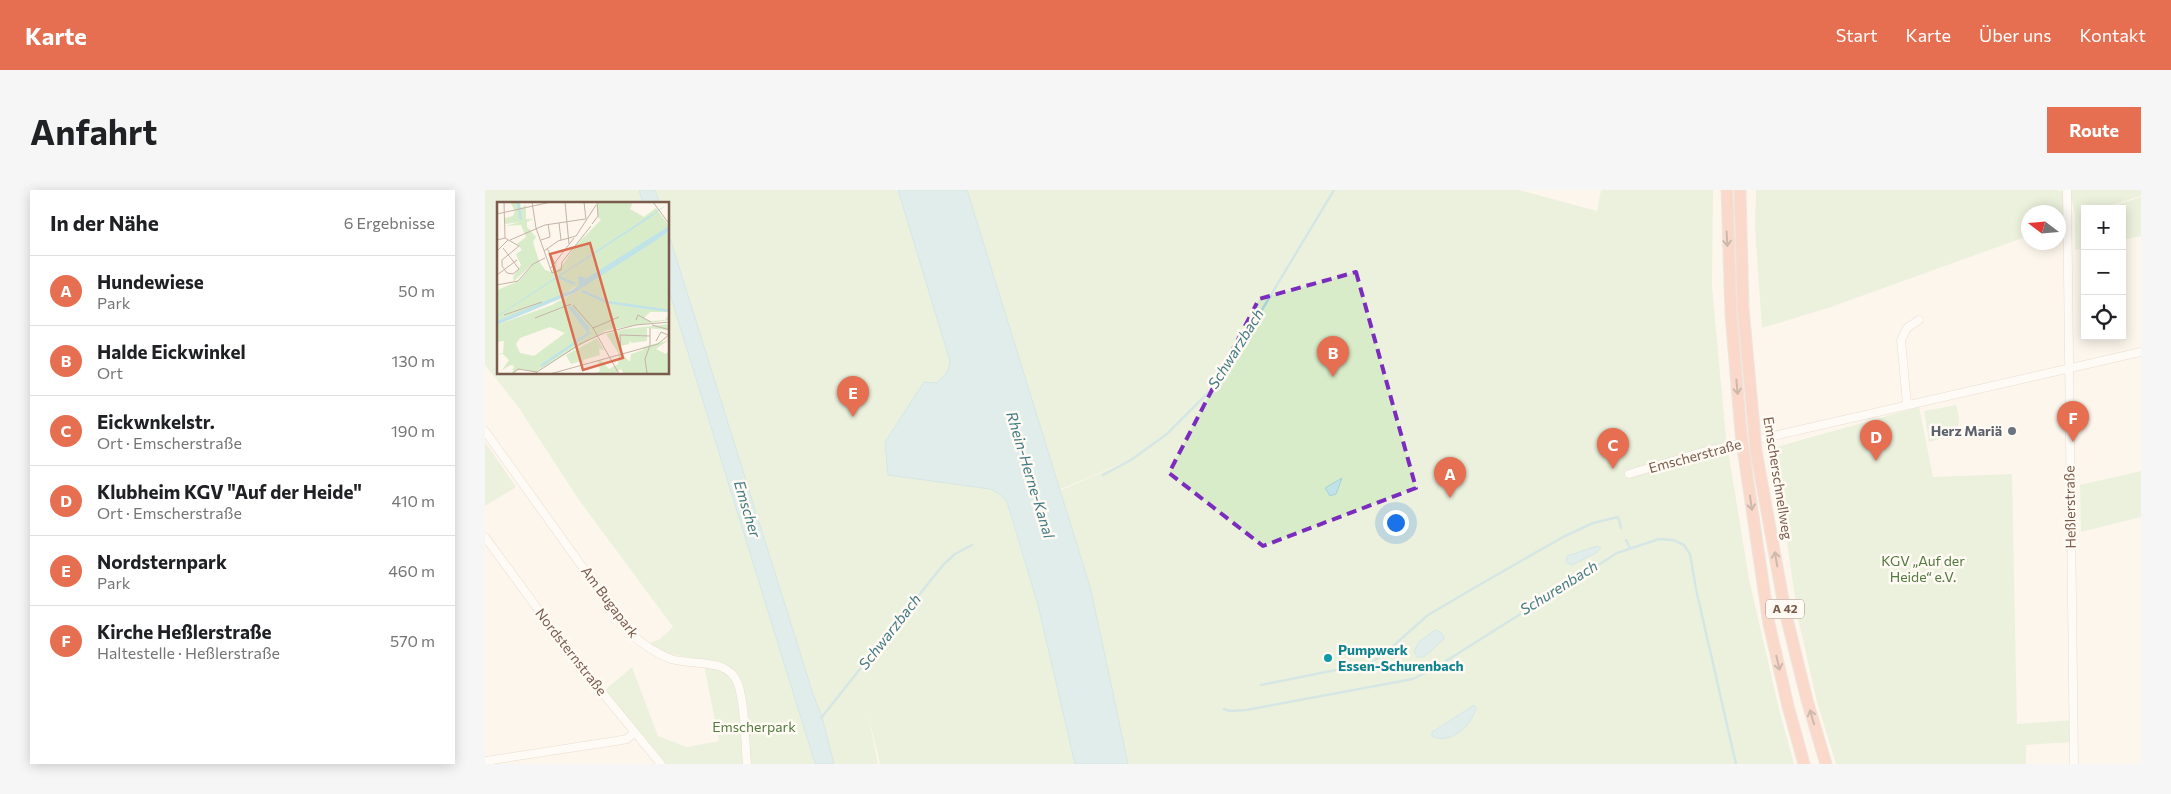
<!DOCTYPE html>
<html lang="de">
<meta charset="utf-8">
<style>
:root{--surface:#fff;--page:#f6f6f6;--text:#202124;--muted:#757577;--line:#e0e0e0;--accent:#e76f51}
body{margin:0;font-family:Commissioner,sans-serif;background:var(--page);color:var(--text)}
.controls{position:absolute;right:15px;top:15px;display:grid;overflow:hidden;border-radius:0px;box-shadow:0 2px 12px #0003}
.controls button{width:45px;height:45px;display:grid;place-items:center;padding:0;border:0;border-bottom:1px solid var(--line);background:var(--surface);color:var(--text);font:25px sans-serif}
.compass{position:absolute;left:1536px;top:15px;width:45px;height:45px;border-radius:50%;background:var(--surface);box-shadow:0 2px 12px #0003;rotate:286deg}
.you{position:absolute;left:910px;top:332px;width:18px;height:18px;margin:-12px;border:4px solid #fff;border-radius:50%;background:#1a73e8;box-shadow:0 0 0 8px #1a73e833}
.badge{display:grid;place-items:center;width:32px;height:32px;border-radius:50%;background:var(--accent);color:#fff;font-size:16px;font-weight:700}
.pin{position:absolute;translate:-50% -41px;filter:drop-shadow(0 1px 2px #0008)}
.pin::after{content:'';position:absolute;top:26px;width:18px;height:15px;background:inherit;clip-path:polygon(0 0,100% 0,50% 100%)}
.list{margin:0;padding:0;list-style:none}
h2{display:flex;justify-content:space-between;align-items:center;height:65px;margin:0;padding:0 20px;font-size:21px}
h2 small{font-size:16px;font-weight:400;color:var(--muted)}
.list li{display:grid;grid-template-columns:32px 1fr auto;gap:15px;align-items:center;box-sizing:border-box;height:70px;padding:0 20px;border-top:1px solid var(--line)}
.list b{display:block;font-size:19px;white-space:nowrap}
.list p{margin:0;font-size:16px;white-space:nowrap;color:var(--muted)}
.list em{font-size:16px;font-style:normal;color:var(--muted)}
.icon{flex:none;width:28px;height:28px;fill:none;stroke:currentColor;stroke-width:2;stroke-linecap:round;stroke-linejoin:round}
.map{position:relative;flex:none;width:1656px;height:574px;overflow:hidden;border-radius:0px}
header{display:flex;align-items:center;gap:30px;box-sizing:border-box;height:70px;padding:0 25px;background:var(--accent);color:#fff}
header strong{font-size:24px}
nav{display:flex;gap:28px;margin-inline-start:auto;font-size:18px}
.intro{display:flex;align-items:center;justify-content:space-between;box-sizing:border-box;height:120px;padding:0 30px}
h1{margin:0;font-size:35px}
.button{padding:12px 22px;border-radius:0px;background:var(--accent);color:#fff;font-size:18px;font-weight:700}
main{display:flex;gap:30px;padding:0 30px}
aside{flex:1;background:var(--surface);border-radius:0px;box-shadow:0 2px 12px #0003}
.map>svg:first-child{display:block}
.green{fill:#d8ecc9;fill-rule:evenodd}
.water{fill:#bfe3e8;stroke:#a5d3da}
.lines{fill:none;stroke-linecap:round;stroke-linejoin:round}
.stream{stroke:#a5d3da;stroke-width:2.5}
.minor-casing{stroke:#d1beb0;stroke-width:9}
.highway-casing{stroke:#dad1cd;stroke-width:13}
.minor{stroke:#fff;stroke-width:8}
.highway{stroke:#f7b7a3;stroke-width:11}
.highway-bridge-casing{stroke:#dad1cd;stroke-width:13;stroke-linecap:butt}
.highway-bridge{stroke:#f7b7a3;stroke-width:11}
.oneway{stroke:#936e5e}
.marked{fill:none;stroke:#7b2cbf;stroke-width:4;stroke-dasharray:10 6;stroke-linejoin:round}
.worship-dot{fill:#6b7280;stroke:#fffaf3;stroke-width:2}
.culture-dot{fill:#0f9aa8;stroke:#fffaf3;stroke-width:2}
.labels{text-anchor:middle;stroke-width:5;stroke-linejoin:round;paint-order:stroke}
.shield{fill:#fffaf3;stroke:#a28b7f;stroke-width:1}
.shield-label{font-size:12px;font-weight:bold;fill:#7a5c4d}
.worship-label{font-size:14px;font-weight:bold;fill:#5b616d;stroke:#fffaf3;text-anchor:end}
.street-label{font-size:14px;fill:#7a5c4d;stroke:#fffaf3}
.park-label{font-size:14px;fill:#537a41;stroke:#fffaf3}
.culture-label{font-size:14px;font-weight:bold;fill:#0d838f;stroke:#fffaf3;text-anchor:start}
.water-label{font-size:15px;font-style:italic;fill:#437c86;stroke:#fffaf3}
.inset-river{fill:none;stroke:#bfe3e8;stroke-width:2.5}
.inset-road{fill:none;stroke:#c5b3a7;stroke-width:1}
.view{fill:#dc6d51;fill-opacity:0.15;stroke:#dc6d51;stroke-width:2.5}
.inset-edge{fill:none;stroke:#7a5c4d;stroke-width:2.5}
</style>
<header>
<strong>Karte</strong>
<nav><a>Start</a><a>Karte</a><a>Über uns</a><a>Kontakt</a></nav>
</header>
<div class="intro"><h1>Anfahrt</h1><a class="button">Route</a></div>
<main>
<aside>
<h2>In der Nähe<small>6 Ergebnisse</small></h2>
<ul class="list">
<li><span class="badge">A</span><div><b>Hundewiese</b><p>Park</p></div><em>50 m</em></li>
<li><span class="badge">B</span><div><b>Halde Eickwinkel</b><p>Ort</p></div><em>130 m</em></li>
<li><span class="badge">C</span><div><b>Eickwnkelstr.</b><p>Ort · Emscherstraße</p></div><em>190 m</em></li>
<li><span class="badge">D</span><div><b>Klubheim KGV &quot;Auf der Heide&quot;</b><p>Ort · Emscherstraße</p></div><em>410 m</em></li>
<li><span class="badge">E</span><div><b>Nordsternpark</b><p>Park</p></div><em>460 m</em></li>
<li><span class="badge">F</span><div><b>Kirche Heßlerstraße</b><p>Haltestelle · Heßlerstraße</p></div><em>570 m</em></li>
</ul>
</aside>
<div class="map">
<svg width="1656" height="574" viewBox="0 0 1656 574">
<rect width="100%" height="100%" fill="#fdf6ec"/>
<g class="green">
<path d="M0,0H1034L1112,21L1116,0H1228L1227,96L1241,248L1264,389L1294,519L1309,574H642L607,403L574,301L657,265L524,321L553,415L590,574H395L383,524L393,574H180L120,500L147,477L173,546L202,557L234,551L218,470L180,463L164,453L175,449L188,437L94,310L34,218L0,175ZM14,14H184V184H14ZM1112,356L1115,360L1087,375L1082,366ZM950,440L956,442L959,447L939,467L932,454ZM989,515L990,524C982,538 969,547 953,548L949,540Z"/>
<polygon points="1271,0 1571,0 1582,2 1581,32 1574,35 1574,22 1544,22 1543,46 1346,117 1277,138 1270,38"/>
<polygon points="1585,0 1656,0 1656,6 1614,19 1600,19 1600,58 1590,60 1590,26"/>
<polygon points="1656,7 1656,46 1637,50 1637,19 1618,19"/>
<path d="M1471,215C1475,228 1476,234 1469,245L1444,252L1439,221Z"/>
<polygon points="1434,217 1448,287 1527,284 1532,534 1588,530 1588,552 1541,555 1541,574 1351,574 1332,512 1313,428 1288,258"/>
<polygon points="0,252 31,297 0,316"/>
<polygon points="1656,281 1656,327 1596,342 1595,295"/>
</g>
<g class="water">
<polygon points="154,0 170,0 175,14 158,14"/>
<path d="M413,0H482L606,400L643,574H590L553,415L522,312C517,306 513,302 505,299L403,285L400,252L439,192L452,193L463,181L465,171Z"/>
<polygon points="184,45 328,504 337,527 349,574 331,574 329,570 184,101"/>
<polygon points="857,288 851,304 845,306 840,298"/>
<polygon points="1112,356 1116,358 1111,363 1087,375 1081,372 1082,366"/>
<polygon points="950,440 956,442 959,447 958,450 939,467 932,467 929,461 934,452"/>
<path d="M989,515L991,518C988,535 964,556 947,546V542Z"/>
</g>
<g class="lines">
<g class="stream">
<polyline points="618,285 646,270 682,244 725,201 748,168 849,0"/>
<polyline points="1141,350 1145,358"/>
<polyline points="776,495 885,473 898,465 943,425 1001,391 1078,347 1108,333 1133,327 1136,338"/>
<polyline points="739,519 745,521 761,520 928,489 950,478 1132,363 1174,349 1188,350 1199,355 1205,364 1211,399 1251,574"/>
<polyline points="336,528 458,375 470,364 487,355"/>
</g>
<defs>
<g id="minor">
<polyline points="1582,0 1589,574"/>
<polyline points="1422,214 1416,150 1422,138 1434,130"/>
<path d="M0,241L144,442C157,454 170,463 186,469C208,476 244,467 253,494C260,513 260,553 262,574"/>
<polyline points="1144,284 1214,263 1656,162"/>
<polyline points="0,347 88,467 176,574"/>
<polyline points="0,571 131,551 142,549 149,543"/>
</g>
<g id="highway">
<polyline points="1242,0 1246,124 1256,243"/>
<polyline points="1255,0 1258,118 1269,238"/>
<polyline points="1271,261 1300,421 1322,510 1341,574"/>
<polyline points="1259,265 1284,434 1303,516 1319,574"/>
</g>
</defs>
<use href="#minor" class="minor-casing"/>
<use href="#highway" class="highway-casing"/>
<use href="#minor" class="minor"/>
<use href="#highway" class="highway"/>
<defs>
<g id="highway-bridge">
<polyline points="1269,238 1271,261"/>
<polyline points="1256,243 1259,265"/>
</g>
</defs>
<use href="#highway-bridge" class="highway-bridge-casing"/>
<use href="#highway-bridge" class="highway-bridge"/>
</g>
<defs><path id="oneway-shaft" d="M-6 0H5M1.5-3L5.5 0L1.5 3" fill="none" stroke-width="1.6" stroke-linecap="round" stroke-linejoin="round" transform="scale(1.25)"/></defs>
<g class="oneway">
<use href="#oneway-shaft" transform="translate(1242 49) rotate(87)"/>
<use href="#oneway-shaft" transform="translate(1252 197) rotate(85)"/>
<use href="#oneway-shaft" transform="translate(1266 313) rotate(82)"/>
<use href="#oneway-shaft" transform="translate(1291 369) rotate(-100)"/>
<use href="#oneway-shaft" transform="translate(1293 473) rotate(77)"/>
<use href="#oneway-shaft" transform="translate(1327 527) rotate(-106)"/>
</g>
<path d="M0 0H1656V574H0ZM871,82L931,298L778,356L684,283L774,109Z" fill="#fdf6ec" fill-opacity=".55" fill-rule="evenodd"/>
<path class="marked" d="M871,82L931,298L778,356L684,283L774,109Z"/>
<circle class="worship-dot" cx="1527" cy="241" r="5"/>
<circle class="culture-dot" cx="843" cy="468" r="5"/>
<g class="labels">
<rect class="shield" x="1281" y="409.5" width="38" height="19" rx="4"/>
<g class="shield-label">
<text x="1300" y="423">A 42</text>
</g>
<g class="worship-label">
<text x="1517" y="246">Herz Mariä</text>
</g>
<g class="street-label">
<text transform="translate(1210 266) rotate(-15)" y="5">Emscherstraße</text>
<text transform="translate(1293 288) rotate(81)" y="5">Emscherschnellweg</text>
<text transform="translate(1585 317) rotate(-91)" y="5">Heßlerstraße</text>
<text transform="translate(125 412) rotate(53)" y="5">Am Bugapark</text>
<text transform="translate(86 462) rotate(52)" y="5">Nordsternstraße</text>
</g>
<g class="park-label">
<text x="1438" y="376">KGV „Auf der<tspan x="1438" dy="16">Heide“ e.V.</tspan></text>
<text x="269" y="542">Emscherpark</text>
</g>
<g class="culture-label">
<text x="853" y="465">Pumpwerk<tspan x="853" dy="16">Essen-Schurenbach</tspan></text>
</g>
<g class="water-label">
<text transform="translate(751 159) rotate(-58)" y="5">Schwarzbach</text>
<text transform="translate(545 285) rotate(73)" y="5">Rhein-Herne-Kanal</text>
<text transform="translate(262 319) rotate(73)" y="5">Emscher</text>
<text transform="translate(1074 398) rotate(-32)" y="5">Schurenbach</text>
<text transform="translate(405 442) rotate(-52)" y="5">Schwarzbach</text>
</g>
</g>
<g transform="translate(12 12)">
<rect width="172" height="172" fill="#fdf6ec"/>
<path d="M13,0H23L24,6L29,3V17L37,16L29,18L37,17L30,20V25L39,35L36,40L42,59L48,68L54,70L60,59L59,68L64,65L80,42L104,18L101,15L100,0H136L133,7L147,15L159,6L172,24L166,28L168,32L172,29V110H153L147,116L153,119L168,118L172,112V118L110,128L38,170L25,167L15,171L17,164L14,163L5,168L12,158L6,152L0,153L6,151L7,139L0,140V123L55,103L83,87L80,84L56,98L0,119V88L22,79L39,59L17,79L16,75L24,63L19,52L25,48L20,42L29,35L24,23L8,24L23,20L8,22V16L16,14L18,9ZM53,125L68,131L37,154L23,151L19,142L23,136ZM172,122V128L150,126V139L134,141L133,138L132,142L124,144V151L133,160L134,152L146,148V145L172,138L159,147L169,152L172,148V172H127L124,167L117,172H96L103,169L101,159L104,158L112,167L121,162L122,152L109,132L128,127ZM100,136L107,148L102,147L103,153L86,158L87,162L84,159L74,162L69,153Z" fill="#d8ecc9" fill-rule="evenodd"/>
<path d="M172,1L151,17L0,115V114ZM172,24V29L158,39L77,91L0,123V119L75,88L82,83L81,74L90,76Z" fill="#bfe3e8"/>
<path class="inset-river" d="M21,0L24,18M62,75L78,82M85,89L110,100L173,109M74,105L92,127M44,164L92,131L72,104"/>
<path class="inset-road" d="M7,0L8,36M35,0L39,26L55,71L64,68L65,60L94,24M68,0L72,42M87,0L89,18M156,0L173,23M0,12L54,0M62,21L64,38M95,22L101,14L100,0M0,38L8,36L22,44L5,58M13,38L48,23L88,17M44,38L53,35L51,22M50,46L58,62M0,49L11,38M47,49L61,39L79,34L99,3M5,58V64L10,71L16,72L22,67L6,46M53,67L77,36M0,73L20,58M0,83L21,79L36,62L48,56M76,103L96,126L122,172M7,113L45,100M38,116L74,102M139,118L141,113L154,120M155,123L173,128M96,126L122,115M153,126V143M159,139L164,130L171,133M124,151L123,133L153,134M150,171L148,157L153,143M15,172L21,167L40,170M37,172L83,142L107,131L139,123L173,120M53,172L161,142L173,132"/>
<path class="view" d="M93,41L126,156L86,168L53,52Z"/>
<rect width="172" height="172" class="inset-edge"/>
</g>
</svg>
<div class="controls">
<button>+</button>
<button>−</button>
<button><svg class="icon" aria-label="locate" viewBox="0 0 24 24"><circle cx="12" cy="12" r="6"/><path d="M12 2v4M12 18v4M2 12h4M18 12h4"/></svg></button>
</div>
<svg class="compass" viewBox="-18 -18 36 36"><path d="M0-13l5 13h-10z" fill="#e53935"/><path d="M0 13l5-13h-10z" fill="#757577"/></svg>
<div class="you"></div>
<div class="pin badge" style="left:965px;top:308px">A</div>
<div class="pin badge" style="left:848px;top:187px">B</div>
<div class="pin badge" style="left:1128px;top:279px">C</div>
<div class="pin badge" style="left:1391px;top:271px">D</div>
<div class="pin badge" style="left:368px;top:227px">E</div>
<div class="pin badge" style="left:1588px;top:252px">F</div>
</div>
</main>
